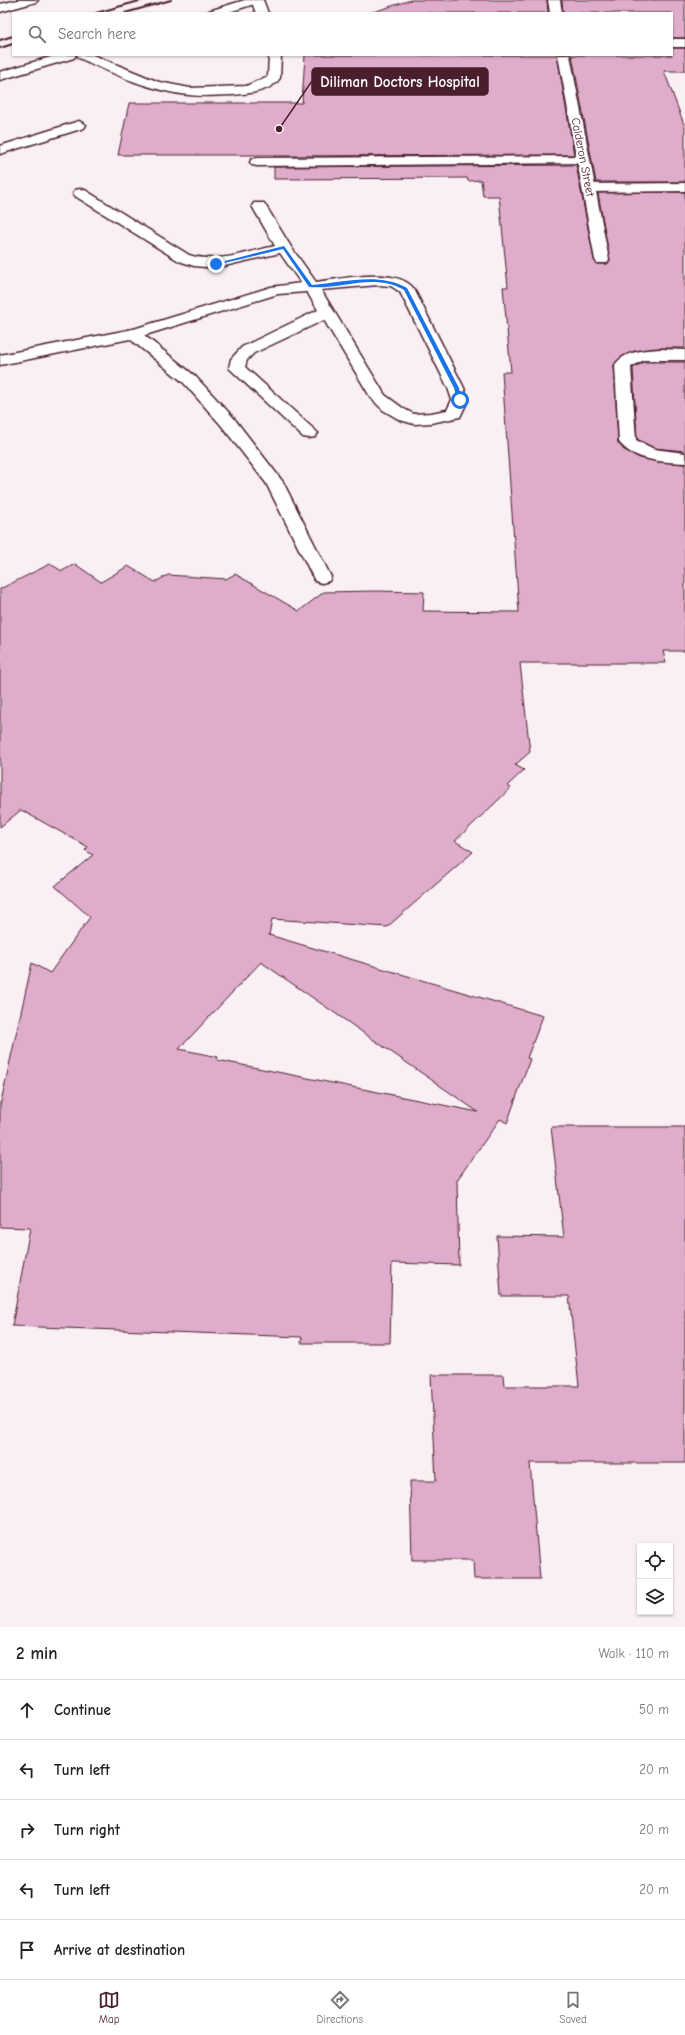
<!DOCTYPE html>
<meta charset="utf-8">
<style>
:root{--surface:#fff;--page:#f2f2f2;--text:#202124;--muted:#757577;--line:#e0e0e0;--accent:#4a1f2b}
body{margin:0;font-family:"Comic Neue",sans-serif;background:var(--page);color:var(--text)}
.controls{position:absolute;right:12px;bottom:12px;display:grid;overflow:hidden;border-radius:0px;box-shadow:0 1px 3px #0004}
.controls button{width:36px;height:36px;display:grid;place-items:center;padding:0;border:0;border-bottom:1px solid var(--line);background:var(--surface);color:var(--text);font:20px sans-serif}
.stop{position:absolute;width:12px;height:12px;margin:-9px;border:3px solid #1a73e8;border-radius:50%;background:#fff}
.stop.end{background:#1a73e8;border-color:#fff;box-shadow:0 1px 4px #0008}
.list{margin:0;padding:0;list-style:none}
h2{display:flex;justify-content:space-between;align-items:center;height:52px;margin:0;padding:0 16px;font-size:17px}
h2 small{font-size:13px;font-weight:400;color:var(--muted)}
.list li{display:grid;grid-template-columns:26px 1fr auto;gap:12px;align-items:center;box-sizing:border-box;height:60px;padding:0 16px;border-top:1px solid var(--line)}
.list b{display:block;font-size:15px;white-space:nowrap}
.list em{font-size:13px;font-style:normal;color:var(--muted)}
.icon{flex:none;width:22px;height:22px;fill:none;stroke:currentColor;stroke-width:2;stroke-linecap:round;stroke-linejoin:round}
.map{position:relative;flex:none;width:685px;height:1627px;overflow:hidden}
.search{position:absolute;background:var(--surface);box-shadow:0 1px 3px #0004;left:12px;right:12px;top:12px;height:44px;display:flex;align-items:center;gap:10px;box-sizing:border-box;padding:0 14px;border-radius:0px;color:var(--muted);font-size:15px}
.sheet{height:352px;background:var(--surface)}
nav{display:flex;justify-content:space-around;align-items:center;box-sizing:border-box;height:56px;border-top:1px solid var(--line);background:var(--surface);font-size:11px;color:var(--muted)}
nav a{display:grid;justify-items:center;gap:2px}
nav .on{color:var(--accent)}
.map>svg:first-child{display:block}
.building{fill:#dfadcb;stroke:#4a1f2b;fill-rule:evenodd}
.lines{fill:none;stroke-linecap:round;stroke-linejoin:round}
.lane-casing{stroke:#4a1f2b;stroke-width:3}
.street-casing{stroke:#4a1f2b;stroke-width:3}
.primary-casing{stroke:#4a1f2b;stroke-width:3}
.lane{fill:#fff;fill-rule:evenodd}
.street{fill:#fff;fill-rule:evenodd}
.primary{fill:#fff;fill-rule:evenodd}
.rail{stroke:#4a1f2b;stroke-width:2}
.route{fill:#1a73e8}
.labels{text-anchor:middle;stroke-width:3.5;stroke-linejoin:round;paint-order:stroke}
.far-street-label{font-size:12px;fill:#4a1f2b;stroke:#fff}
.leader{fill:none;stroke:#4a1f2b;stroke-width:1.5}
.callout-dot{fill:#4a1f2b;stroke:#fff;stroke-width:1.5}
.callout{fill:#4a1f2b;stroke:#4a1f2b;stroke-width:1.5}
.callout-label{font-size:15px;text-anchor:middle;font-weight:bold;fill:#fff}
</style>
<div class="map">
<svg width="685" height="1627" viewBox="0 0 685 1627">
<rect width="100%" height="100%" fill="#f9eff5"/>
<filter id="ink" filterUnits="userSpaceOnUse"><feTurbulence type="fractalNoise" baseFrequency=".025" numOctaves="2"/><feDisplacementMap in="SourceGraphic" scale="8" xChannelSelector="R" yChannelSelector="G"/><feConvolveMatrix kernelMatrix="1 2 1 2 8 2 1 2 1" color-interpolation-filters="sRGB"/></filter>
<g filter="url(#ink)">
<g class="building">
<polygon points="411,0 547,0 548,13 370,13"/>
<polygon points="562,0 685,0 685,38 672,38 672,13 563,13"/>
<polygon points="672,48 685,48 685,71 664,71 685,127 685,182 596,182 572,55 672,55"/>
<polygon points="305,55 557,55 574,155 274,156 274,155 118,155 129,103 302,103"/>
<path d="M576,165L594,260L597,264H607L610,260L598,193L685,192V348H660L635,351L623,356L614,365L618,443L624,450L640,458L658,462L685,464V651H663L666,663H520L530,752L515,765L524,770L507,786L511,788L455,841L473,852L387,927L272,919L269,935L543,1016L527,1058L530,1059L507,1123L500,1119L457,1180L459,1265L392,1263L390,1343H301L302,1337L12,1326L30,1228L0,1227V1106L32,963L50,973L90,917L55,886L93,855L85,850L88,847L21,810L0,827V589L50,564L62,571L75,564L101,582L128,566L155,582L168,575L226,579L235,574L299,611L324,592L376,591L424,592L423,611L519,612L502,372H511L503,287H508L499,196H483L481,180L468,181L467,178L274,179V167ZM261,962L478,1112L217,1060L218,1057L179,1049Z"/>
<polygon points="644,362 685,362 685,451 654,448 637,439 633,368"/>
<polygon points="551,1127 685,1127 685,1463 530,1463 540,1579 474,1579 473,1560 412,1560 410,1481 436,1481 431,1375 503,1375 504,1386 579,1386 569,1296 501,1296 497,1236 564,1237"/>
</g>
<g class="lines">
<defs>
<g id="lane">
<polygon points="251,0 263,0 268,13 256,13"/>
<rect x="672" y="39" width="13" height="8"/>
<path d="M77,55H93L159,82L190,88L246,86L268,76L269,55H281L280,78C271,92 247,94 232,95C218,95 204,97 189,95C150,91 114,74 79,58Z"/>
<polygon points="79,121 86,125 84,128 0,154 0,146"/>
<polygon points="583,156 588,157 590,160 588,163 257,166 252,165 250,162 252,159 257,158"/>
<polygon points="685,183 685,191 589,192 584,191 582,188 584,185 589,184"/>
<path d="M80,189L85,190L189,255C218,264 247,252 275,246L252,206L254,203H264L291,247L316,282C340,279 398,266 414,289L464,388L468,400L460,417L431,423L414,424L400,420L383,410L371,398L324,320L254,353L247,360L245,367L318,433L315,437L309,438L303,437L229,368L231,359L242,347L318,310L307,292L278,294L139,337H127L125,334L127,331L271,287L301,283L280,253L216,268L194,266L179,261L75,196L73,193L75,190ZM378,285L391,286L400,292L448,388L452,400L447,410L431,413L414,414L404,409L385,395L321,290Z"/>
</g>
<g id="street">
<polygon points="548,0 560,0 562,13 550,13"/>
<polygon points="558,55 570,55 609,260 607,263 597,263 595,260"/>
<polygon points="133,329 139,331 195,376 233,417 283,482 331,577 329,581 322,583 315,581 266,483 221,425 183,382 130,339 0,365 0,355"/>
<path d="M660,349L685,350V360H644L631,367L636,440L654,449L685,453V463C664,462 633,461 619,442L615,365C624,351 645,350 660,349Z"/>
</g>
<g id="primary">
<polygon points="18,0 38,0 36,2 0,12 0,4"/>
<polygon points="245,0 263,0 261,2 226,13 207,13 209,11"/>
<polygon points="57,55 76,55 74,58 0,80 0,72"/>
</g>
</defs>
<use href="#lane" class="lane-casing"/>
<use href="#street" class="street-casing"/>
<use href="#primary" class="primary-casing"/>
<use href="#lane" class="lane"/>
<use href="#street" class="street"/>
<use href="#primary" class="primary"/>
<g class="rail">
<polyline points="96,13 143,0"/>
<polyline points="125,13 171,0"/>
<polyline points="0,40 13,36"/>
<polyline points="0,48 13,44"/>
</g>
</g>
</g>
<path class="route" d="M284,246L312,285C343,282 380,272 407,288L459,388L461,401L457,400L454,388L404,290C375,272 341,290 309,287L283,249L216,265L213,264Z"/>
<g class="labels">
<g class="far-street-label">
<text transform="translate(583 157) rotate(79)" y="4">Calderon Street</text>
</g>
</g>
<path class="leader" d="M279 129L312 81"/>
<circle class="callout-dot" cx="279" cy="129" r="4"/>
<rect class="callout" x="312" y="68" width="176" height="27" rx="4"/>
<g class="callout-label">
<text x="400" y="87">Diliman Doctors Hospital</text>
</g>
</svg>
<div class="controls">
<button><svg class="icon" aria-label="locate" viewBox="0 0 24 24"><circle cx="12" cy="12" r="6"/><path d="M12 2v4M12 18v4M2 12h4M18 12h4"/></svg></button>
<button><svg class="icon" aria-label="layers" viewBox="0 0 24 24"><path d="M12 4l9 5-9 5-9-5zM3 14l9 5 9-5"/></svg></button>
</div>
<div class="stop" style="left:460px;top:400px"></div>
<div class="stop end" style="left:216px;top:264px"></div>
<div class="search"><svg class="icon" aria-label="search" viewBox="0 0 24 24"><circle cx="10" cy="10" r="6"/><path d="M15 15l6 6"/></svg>Search here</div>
</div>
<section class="sheet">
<h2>2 min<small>Walk · 110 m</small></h2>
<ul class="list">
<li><svg class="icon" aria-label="ahead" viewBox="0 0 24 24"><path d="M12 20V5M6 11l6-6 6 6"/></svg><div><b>Continue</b></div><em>50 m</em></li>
<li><svg class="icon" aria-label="left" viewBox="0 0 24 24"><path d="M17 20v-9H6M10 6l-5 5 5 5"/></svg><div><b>Turn left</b></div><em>20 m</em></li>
<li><svg class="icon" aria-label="right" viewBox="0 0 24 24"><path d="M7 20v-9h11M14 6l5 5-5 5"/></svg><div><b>Turn right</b></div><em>20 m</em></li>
<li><svg class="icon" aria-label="left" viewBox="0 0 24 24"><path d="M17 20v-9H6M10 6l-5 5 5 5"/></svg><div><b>Turn left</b></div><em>20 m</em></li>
<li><svg class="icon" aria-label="arrive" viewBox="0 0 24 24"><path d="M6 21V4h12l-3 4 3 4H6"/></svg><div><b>Arrive at destination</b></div></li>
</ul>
</section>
<nav>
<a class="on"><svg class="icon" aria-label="map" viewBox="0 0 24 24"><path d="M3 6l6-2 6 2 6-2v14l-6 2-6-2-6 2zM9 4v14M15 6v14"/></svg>Map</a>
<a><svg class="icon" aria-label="directions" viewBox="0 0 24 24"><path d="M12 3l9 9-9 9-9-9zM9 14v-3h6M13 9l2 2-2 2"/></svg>Directions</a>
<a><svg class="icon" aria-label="saved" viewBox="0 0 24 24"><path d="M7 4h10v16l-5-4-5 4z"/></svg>Saved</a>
</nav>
